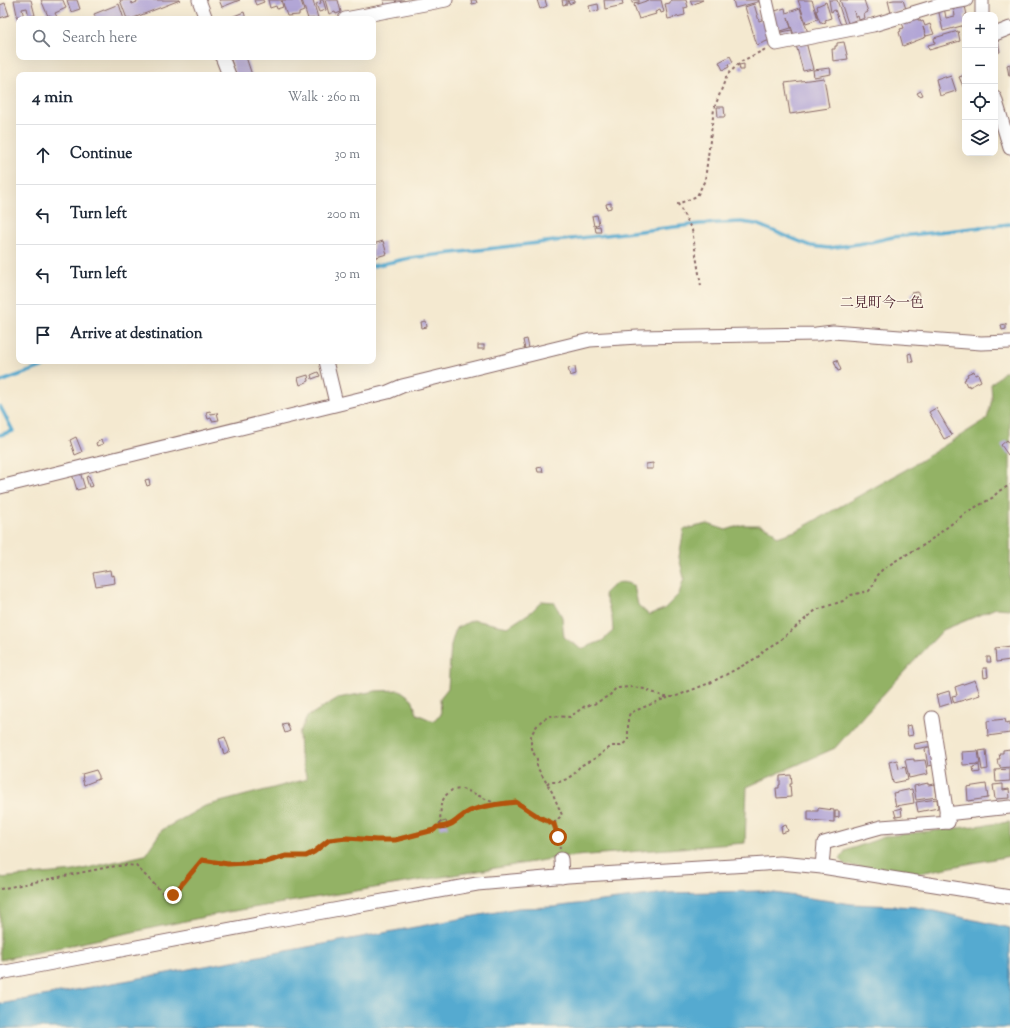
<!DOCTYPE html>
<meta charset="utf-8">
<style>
:root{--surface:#fff;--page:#f2f2f3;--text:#1f2937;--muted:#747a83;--line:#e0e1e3}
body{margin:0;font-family:"Sorts Mill Goudy","Noto Serif JP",serif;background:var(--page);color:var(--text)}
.controls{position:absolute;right:12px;top:12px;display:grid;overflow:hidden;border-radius:8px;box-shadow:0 4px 16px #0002}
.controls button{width:36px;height:36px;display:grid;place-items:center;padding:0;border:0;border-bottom:1px solid var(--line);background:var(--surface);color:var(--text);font:20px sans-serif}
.stop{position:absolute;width:12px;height:12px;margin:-9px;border:3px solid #b45309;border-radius:50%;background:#fff}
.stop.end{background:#b45309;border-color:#fff;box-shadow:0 1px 4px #0008}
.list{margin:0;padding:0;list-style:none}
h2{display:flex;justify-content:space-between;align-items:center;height:52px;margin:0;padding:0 16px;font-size:17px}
h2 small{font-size:13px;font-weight:400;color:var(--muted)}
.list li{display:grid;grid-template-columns:26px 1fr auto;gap:12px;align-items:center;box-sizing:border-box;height:60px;padding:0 16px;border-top:1px solid var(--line)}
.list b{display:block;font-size:15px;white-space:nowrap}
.list em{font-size:13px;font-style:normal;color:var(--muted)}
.icon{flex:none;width:22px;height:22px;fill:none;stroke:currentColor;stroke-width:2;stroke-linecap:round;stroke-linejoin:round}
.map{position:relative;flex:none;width:1010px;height:1028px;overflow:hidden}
.search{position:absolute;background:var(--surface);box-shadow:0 4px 16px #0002;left:16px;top:16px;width:360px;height:44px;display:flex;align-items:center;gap:10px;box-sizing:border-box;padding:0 14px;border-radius:8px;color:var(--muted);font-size:15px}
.panel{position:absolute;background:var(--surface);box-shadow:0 4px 16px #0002;left:16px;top:72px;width:360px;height:292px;border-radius:8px}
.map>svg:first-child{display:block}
.forest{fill:#93b265;stroke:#6e6848}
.water{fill:#54aad0;stroke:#4f647e}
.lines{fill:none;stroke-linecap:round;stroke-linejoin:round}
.stream{stroke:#54aad0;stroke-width:3.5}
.building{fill:#b2a6d6}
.minor-casing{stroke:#866665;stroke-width:15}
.path{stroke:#866665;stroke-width:2;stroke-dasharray:3 3;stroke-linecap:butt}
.minor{stroke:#fff;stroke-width:13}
.route{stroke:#b45309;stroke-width:5}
.labels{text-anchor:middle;stroke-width:3;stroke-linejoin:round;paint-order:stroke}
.quarter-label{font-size:14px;fill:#4a1f2b;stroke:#fcf5e5}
</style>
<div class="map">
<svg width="1010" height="1028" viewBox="0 0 1010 1028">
<rect width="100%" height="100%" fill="#fcf5e5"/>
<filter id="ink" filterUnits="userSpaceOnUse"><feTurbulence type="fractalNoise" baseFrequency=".025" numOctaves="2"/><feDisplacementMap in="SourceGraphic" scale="8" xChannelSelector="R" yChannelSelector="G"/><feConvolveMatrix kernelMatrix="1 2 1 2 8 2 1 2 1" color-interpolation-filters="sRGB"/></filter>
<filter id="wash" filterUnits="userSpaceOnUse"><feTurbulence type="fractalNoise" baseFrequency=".012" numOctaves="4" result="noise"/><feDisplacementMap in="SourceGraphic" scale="16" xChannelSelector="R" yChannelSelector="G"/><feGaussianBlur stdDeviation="0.9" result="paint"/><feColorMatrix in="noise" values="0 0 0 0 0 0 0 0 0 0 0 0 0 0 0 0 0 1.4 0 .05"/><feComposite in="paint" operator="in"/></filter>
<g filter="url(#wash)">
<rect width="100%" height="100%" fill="#f4e9d0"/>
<g class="forest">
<path d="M1010,371V609L996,608L943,630L864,715L835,748L747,787L745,843L563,857L228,912L0,960V878L74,871L145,855L162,830L205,806L307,779L300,755L299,734L307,717L338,698L375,691L400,690L412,699L417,714L433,721L441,715L440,698L448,688L451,645L456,628L473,620L508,627L531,612L542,601L554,602L562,617L564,637L581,649L602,641L613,631L612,617L604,594C614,584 619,578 634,586L638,605L649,615L664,609L679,594L684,578L679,557L684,529L708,524L726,530L742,525H760L772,530L777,537L798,530L907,469L987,419L992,399L991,384L1004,372Z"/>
<polygon points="1010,822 1010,856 914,874 907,875 846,865 840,859 845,851 887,836"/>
</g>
<polygon class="water" points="760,891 852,904 916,907 1010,928 1010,1028 0,1028 0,1004 518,908 553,907 666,893"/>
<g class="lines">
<g class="stream">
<polyline points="373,266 410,258 700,224 741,222 756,224 811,246 829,248 871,242 893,237 1010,224"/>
<polyline points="0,382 58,361"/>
<polyline points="0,406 13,431 0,435"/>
</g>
</g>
<g id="blocks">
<g class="building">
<polygon points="14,0 31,0 35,15 29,17 27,8 22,9 24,18 18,20"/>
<polygon points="41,0 63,0 66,8 55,13 57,17 52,19 50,15 48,16"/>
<polygon points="67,0 77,0 80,9 71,12"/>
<polygon points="120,0 131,0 132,4 137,2 136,0 180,0 131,19 127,19"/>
<polygon points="219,0 240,0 222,7"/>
<polygon points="254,0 263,0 264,2 256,5"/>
<polygon points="268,0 281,0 283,7 277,9 276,6 270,8"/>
<polygon points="282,0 301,0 304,11 299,13 299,15 287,16"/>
<polygon points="302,0 313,0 318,18 308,19"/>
<polygon points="320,0 323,0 326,10 319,12 316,4 321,3"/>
<polygon points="325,0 338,0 341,12 336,14 335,12 329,14"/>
<polygon points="383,0 395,0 396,3 386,6"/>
<polygon points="396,0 404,0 405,2 397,5"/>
<polygon points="471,0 476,0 477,3 472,4"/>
<polygon points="537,0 545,0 547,6 540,9"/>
<polygon points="562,0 567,0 567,4 563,5"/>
<polygon points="568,0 574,0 574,2 569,4"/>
<polygon points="604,0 622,0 623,5 605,9"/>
<polygon points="632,0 639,0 639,2 632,3"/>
<polygon points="649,0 661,0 664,12 661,13 660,10 655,12 656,14 639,19 634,5"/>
<polygon points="673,0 686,0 688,7 684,8 685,15 668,19 665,4 670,3 670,1"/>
<polygon points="690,0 703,0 692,5"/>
<polygon points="733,0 761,0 761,1 735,8"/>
<polygon points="798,0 812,0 818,19 806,23"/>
<polygon points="829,0 837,0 845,24 843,25 840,23 835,10 831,12"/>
<polygon points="840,0 864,0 868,12 864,14 865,18 859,20 858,16 856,17 854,11 856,20 848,23"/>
<polygon points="894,0 903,0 906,9 891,13 888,1"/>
<polygon points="826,2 831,18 825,20 826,22 823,23 822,22 820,22 816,11 818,10 817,6"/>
<polygon points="5,3 9,15 0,18 0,5"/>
<polygon points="119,4 124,19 96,19 94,14"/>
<polygon points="598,4 599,10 590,12 589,6"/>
<polygon points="754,4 759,21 765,19 770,40 757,45 745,7"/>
<polygon points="953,5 965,6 967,15 965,15 965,25 943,31 938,8 944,7 946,18 955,16"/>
<polygon points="785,8 786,13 800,8 808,33 803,35 802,32 794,35 788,18 791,28 781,31 780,27 777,28 772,12"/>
<polygon points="244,12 246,19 230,19 229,18"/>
<polygon points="916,15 918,20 920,20 921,22 923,21 925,26 930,24 934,34 926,36 923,27 926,37 903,46 899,32 901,31 900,29 904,28 902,23"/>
<polygon points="792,30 793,38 778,40 777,33"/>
<polygon points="958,31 960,41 929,50 928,45 935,43 934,38"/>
<polygon points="995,41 998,41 1000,52 995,53"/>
<polygon points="806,42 813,69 803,71 796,45"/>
<polygon points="844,42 848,59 833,61 832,49 835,49 835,46 837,46 837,43"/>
<polygon points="730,56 733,62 728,64 729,67 723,70 719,62"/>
<polygon points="230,57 246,57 252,75 236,75"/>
<polygon points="744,64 744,70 740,70 739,65"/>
<polygon points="1010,64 1010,76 1009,76 1007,65"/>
<polygon points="830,68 831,74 814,77 813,70"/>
<polygon points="965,75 965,91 959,77"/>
<polygon points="945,76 945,78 951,76 956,91 940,96 936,79"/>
<polygon points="824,78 829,108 790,114 785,83"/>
<polygon points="921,91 923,95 919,96 917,93"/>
<polygon points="717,107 724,107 725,117 718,117"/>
<polygon points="611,203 611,208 607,209 606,204"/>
<polygon points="597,215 599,224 594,226 592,216"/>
<polygon points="600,226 601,232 596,232 595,227"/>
<polygon points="383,241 387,254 373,258 373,244"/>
<polygon points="918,292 919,302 912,303 911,293"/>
<polygon points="426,321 427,327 422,328 421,322"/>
<polygon points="1006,324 1006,329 1002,330 1001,325"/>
<polygon points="527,339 529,348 525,349 523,340"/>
<rect x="478" y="345" width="6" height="4"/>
<polygon points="911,353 913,362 909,362 908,354"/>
<polygon points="837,360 841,370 838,371 834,361"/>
<polygon points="575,367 576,374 570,376 568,368"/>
<polygon points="974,371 975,375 978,374 981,381 969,387 969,385 967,386 964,380 966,379 965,378 968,376 967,374"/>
<polygon points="318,372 320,376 312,379 311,375"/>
<polygon points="308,375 309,381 300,385 298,378"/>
<polygon points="936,408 952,435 944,439 929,412"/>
<polygon points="210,411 211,414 217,413 219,420 212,421 211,418 208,419 206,412"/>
<polygon points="76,437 82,452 75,455 70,440"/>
<polygon points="101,440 103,444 97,446 96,443"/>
<polygon points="1007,440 1010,444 1010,453 1008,455 1001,445"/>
<polygon points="653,463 653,469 646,469 646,464"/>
<polygon points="542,467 543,472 538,472 537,468"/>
<polygon points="80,472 85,488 77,490 72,474"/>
<polygon points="89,476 93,486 89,487 86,477"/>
<polygon points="149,479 150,485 147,486 145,480"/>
<polygon points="110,570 111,576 114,575 115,583 96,586 93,573"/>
<polygon points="1010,647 1010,660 996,662 995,649"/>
<polygon points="987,657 990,657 991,662 987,662"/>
<polygon points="983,668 987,668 988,677 984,678"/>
<polygon points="975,680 980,695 954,703 952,696 957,695 955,687"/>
<polygon points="949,691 952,703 939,707 936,695"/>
<polygon points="1005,719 1006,723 1010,722 1010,733 988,736 987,721"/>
<polygon points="287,723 290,731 285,733 282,724"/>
<polygon points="911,725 913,735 908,736 906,726"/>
<polygon points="225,737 230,751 224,754 219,739"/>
<polygon points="931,741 932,746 915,749 914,744"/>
<polygon points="932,747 934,765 928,766 925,749"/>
<polygon points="1010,749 1010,767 1000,768 1000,765 998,765 997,759 1000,759 999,753 1003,753 1003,750"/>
<polygon points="986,750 988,769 982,770 979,751"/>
<polygon points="978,751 980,764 963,765 962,752"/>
<polygon points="914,759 914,761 925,760 928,774 909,778 905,760"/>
<polygon points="897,760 899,769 905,767 908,780 893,783 889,762"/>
<polygon points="979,765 980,772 974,773 973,767"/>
<polygon points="1010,769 1010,781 996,782 995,770"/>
<polygon points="96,770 99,776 99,779 84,785 82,778 83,778 82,774"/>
<polygon points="791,775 792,784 790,784 791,797 777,798 776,788 779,788 779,785 780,785 780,776"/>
<polygon points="928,783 928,785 935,784 937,797 916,800 914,786"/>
<polygon points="986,784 988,798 968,801 967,787"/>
<polygon points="1003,784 1003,790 1009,789 1010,798 995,799 993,785"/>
<polygon points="912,789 914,803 896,806 893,793"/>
<polygon points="937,799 938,808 918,812 916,802"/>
<polygon points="818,808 834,810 834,822 808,820 808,811 818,811"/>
<polygon points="901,808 902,816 896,817 894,810"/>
<polygon points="835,811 839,811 839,817 835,818"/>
<polygon points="446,821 448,827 441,829 439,823"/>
<polygon points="786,825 788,831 782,833 781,827"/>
</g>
</g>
</g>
<g filter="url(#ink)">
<use href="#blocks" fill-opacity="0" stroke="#866665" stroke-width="1"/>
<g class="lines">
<defs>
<g id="minor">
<polyline points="199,0 206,19"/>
<polyline points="766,0 776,44 873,25 943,4 966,0"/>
<polyline points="982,15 982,0"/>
<polyline points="345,19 446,0"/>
<polyline points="995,34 1010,28"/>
<polyline points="222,57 229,75"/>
<polyline points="995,98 1010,148"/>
<polyline points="326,361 336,403"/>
<polyline points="0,487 388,392 402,386 590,340 638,337 816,334 833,332 981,343 1010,342"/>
<polyline points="932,718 948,822"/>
<polyline points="561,859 562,877"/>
<polyline points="822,867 824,843 881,827 948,822 946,814 1010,807"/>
<polyline points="0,973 273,921 477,884 568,876 780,863 822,867 1010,897"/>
</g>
</defs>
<use href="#minor" class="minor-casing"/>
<g class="path">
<polyline points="701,286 692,230 678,204 697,196 705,180 714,109 727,75 742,61 766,49"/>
<polyline points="547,784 549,782 559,782 567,779 575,773 580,766 596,758 603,752 612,746 621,746 628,740 628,718 630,713 661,700 668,698"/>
<polyline points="553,824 558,837 560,849"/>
<path d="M437,827C453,827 455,820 468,812C476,808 486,806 496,804"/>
<polyline points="0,889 109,867 127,865 136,866 164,894 173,895 202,860 228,864 266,862 286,856 306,856 314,852 329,840 347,838 376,840 395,840 433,830 440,823 441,804 445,796 452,790 462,789 471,792 496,804 516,802 539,817 553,824 562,815 552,792 537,767 537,759 533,752 531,744 531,735 536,727 542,720 551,716 570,717 585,706 594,704 610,695 616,688 633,687 644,689 665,697 674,697 712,682 742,666 758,657 764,650 779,641 816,610 843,601 851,595 869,591 874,584 877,575 883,569 900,558 924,545 967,512 992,498 999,491 1010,485"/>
</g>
<use href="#minor" class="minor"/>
</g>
</g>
<g class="lines" filter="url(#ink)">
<path class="route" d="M173,895L202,860L228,864L266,862L286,856H306L314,852L329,840L347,838L376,840H395L434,830L437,827C455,827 456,818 470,811C484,805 501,804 516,802L539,817L554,824L558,837"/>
</g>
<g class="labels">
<g class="quarter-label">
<text x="882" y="307">二見町今一色</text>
</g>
</g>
</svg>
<div class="controls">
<button>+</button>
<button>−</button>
<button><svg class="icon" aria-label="locate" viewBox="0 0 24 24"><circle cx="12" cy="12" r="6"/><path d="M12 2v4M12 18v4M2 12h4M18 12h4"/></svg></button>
<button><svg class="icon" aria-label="layers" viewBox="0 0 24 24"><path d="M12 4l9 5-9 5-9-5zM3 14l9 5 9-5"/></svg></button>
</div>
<div class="stop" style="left:558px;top:837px"></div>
<div class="stop end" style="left:173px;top:895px"></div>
<div class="search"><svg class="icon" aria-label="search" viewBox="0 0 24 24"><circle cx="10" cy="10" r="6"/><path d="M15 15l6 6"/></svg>Search here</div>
<section class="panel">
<h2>4 min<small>Walk · 260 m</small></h2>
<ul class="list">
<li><svg class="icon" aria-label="ahead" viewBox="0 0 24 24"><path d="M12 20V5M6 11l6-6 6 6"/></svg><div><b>Continue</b></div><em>30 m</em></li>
<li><svg class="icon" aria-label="left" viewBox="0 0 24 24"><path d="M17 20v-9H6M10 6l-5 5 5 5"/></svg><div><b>Turn left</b></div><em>200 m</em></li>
<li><svg class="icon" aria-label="left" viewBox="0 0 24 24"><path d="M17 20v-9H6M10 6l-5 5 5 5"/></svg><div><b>Turn left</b></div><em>30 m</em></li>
<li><svg class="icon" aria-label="arrive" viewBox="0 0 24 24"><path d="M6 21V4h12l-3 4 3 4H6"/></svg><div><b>Arrive at destination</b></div></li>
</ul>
</section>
</div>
